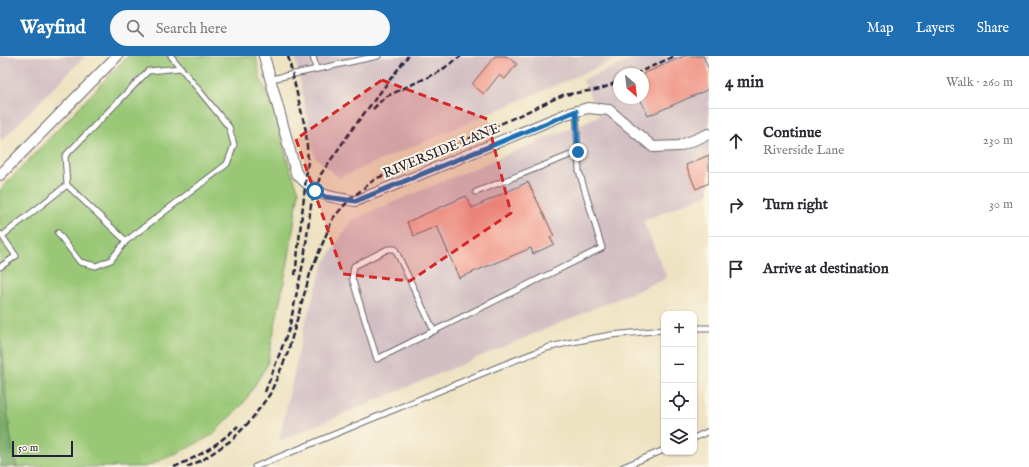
<!DOCTYPE html>
<meta charset="utf-8">
<style>
:root{--surface:#fff;--page:#f7f7f7;--text:#2b2b33;--muted:#7c7c81;--line:#e1e1e2;--accent:#1f6fb2}
body{margin:0;font-family:"IM FELL English",serif;background:var(--page);color:var(--text)}
.controls{position:absolute;right:12px;bottom:12px;display:grid;overflow:hidden;border-radius:8px;box-shadow:0 1px 3px #0004}
.controls button{width:36px;height:36px;display:grid;place-items:center;padding:0;border:0;border-bottom:1px solid var(--line);background:var(--surface);color:var(--text);font:20px sans-serif}
.compass{position:absolute;left:613px;top:12px;width:36px;height:36px;border-radius:50%;background:var(--surface);box-shadow:0 1px 3px #0004;rotate:152deg}
.scale{position:absolute;left:12px;bottom:10px;width:61px;box-sizing:border-box;padding-left:4px;border:2px solid #22223b;border-top:0;font-size:11px;line-height:14px;white-space:nowrap;color:#22223b;-webkit-text-stroke:3px #fcf5e5;paint-order:stroke}
.stop{position:absolute;width:12px;height:12px;margin:-9px;border:3px solid #1f6fb2;border-radius:50%;background:#fff}
.stop.end{background:#1f6fb2;border-color:#fff;box-shadow:0 1px 4px #0008}
.list{margin:0;padding:0;list-style:none}
h2{display:flex;justify-content:space-between;align-items:center;height:52px;margin:0;padding:0 16px;font-size:17px}
h2 small{font-size:13px;font-weight:400;color:var(--muted)}
.list li{display:grid;grid-template-columns:26px 1fr auto;gap:12px;align-items:center;box-sizing:border-box;height:64px;padding:0 16px;border-top:1px solid var(--line)}
.list b{display:block;font-size:15px;white-space:nowrap}
.list p{margin:0;font-size:13px;white-space:nowrap;color:var(--muted)}
.list em{font-size:13px;font-style:normal;color:var(--muted)}
.icon{flex:none;width:22px;height:22px;fill:none;stroke:currentColor;stroke-width:2;stroke-linecap:round;stroke-linejoin:round}
.map{position:relative;flex:none;width:709px;height:411px;overflow:hidden}
header{display:flex;align-items:center;gap:24px;box-sizing:border-box;height:56px;padding:0 20px;background:var(--accent);color:#fff}
header strong{font-size:19px}
nav{display:flex;gap:22px;margin-inline-start:auto;font-size:14px}
.search{width:280px;height:36px;background:var(--page);display:flex;align-items:center;gap:10px;box-sizing:border-box;padding:0 14px;border-radius:22px;color:var(--muted);font-size:15px}
main{display:flex}
aside{flex:1;background:var(--surface)}
.map>svg:first-child{display:block}
.industrial{fill:#d2bec3;fill-rule:evenodd}
.green{fill:#99c776;stroke:#5e7458}
.forest{fill:#7aac67;stroke:#4e6751}
.building{fill:#f19a8c}
.lines{fill:none;stroke-linecap:round;stroke-linejoin:round}
.service-casing{stroke:#69656a;stroke-width:7}
.minor-casing{stroke:#69656a;stroke-width:12}
.service{stroke:#fff;stroke-width:5}
.minor{stroke:#fff;stroke-width:10}
.rail{stroke:#22223b;stroke-width:2.5;stroke-dasharray:6 3;stroke-linecap:butt}
.route{stroke:#1f6fb2;stroke-width:5}
.marked{fill:#d62828;fill-opacity:0.2;stroke:#d62828;stroke-width:3;stroke-dasharray:8 5;stroke-linejoin:round}
.labels{text-anchor:middle;stroke-width:4;stroke-linejoin:round;paint-order:stroke}
.street-label{font-size:14px;fill:#22223b;stroke:#fcf5e5}
</style>
<header>
<strong>Wayfind</strong>
<div class="search"><svg class="icon" aria-label="search" viewBox="0 0 24 24"><circle cx="10" cy="10" r="6"/><path d="M15 15l6 6"/></svg>Search here</div>
<nav><a>Map</a><a>Layers</a><a>Share</a></nav>
</header>
<main>
<div class="map">
<svg width="709" height="411" viewBox="0 0 709 411">
<rect width="100%" height="100%" fill="#fcf5e5"/>
<filter id="ink" filterUnits="userSpaceOnUse"><feTurbulence type="fractalNoise" baseFrequency=".025" numOctaves="2"/><feDisplacementMap in="SourceGraphic" scale="8" xChannelSelector="R" yChannelSelector="G"/><feConvolveMatrix kernelMatrix="1 2 1 2 8 2 1 2 1" color-interpolation-filters="sRGB"/></filter>
<filter id="wash" filterUnits="userSpaceOnUse"><feTurbulence type="fractalNoise" baseFrequency=".012" numOctaves="4" result="noise"/><feDisplacementMap in="SourceGraphic" scale="16" xChannelSelector="R" yChannelSelector="G"/><feGaussianBlur stdDeviation="0.9" result="paint"/><feColorMatrix in="noise" values="0 0 0 0 0 0 0 0 0 0 0 0 0 0 0 0 0 1.4 0 .05"/><feComposite in="paint" operator="in"/></filter>
<g filter="url(#wash)">
<rect width="100%" height="100%" fill="#ede2c1"/>
<g class="industrial">
<polygon points="0,0 85,0 0,86"/>
<polygon points="295,0 624,0 339,122 315,101"/>
<path d="M641,0H709V137L643,165L667,222L279,385L305,267L323,210L351,164L599,60L583,24ZM619,18H643V42H619Z"/>
</g>
<path class="green" d="M128,0H256L260,22L271,43L290,113L299,135L289,201L267,309L243,348L212,379L190,391L146,411H17C11,388 7,364 5,340C4,323 6,301 0,285V134Z"/>
<path class="forest" d="M1,285C6,327 6,370 17,411H0Z"/>
<g id="blocks">
<g class="building">
<polygon points="495,0 506,0 517,8 505,23 499,19 484,38 472,28"/>
<polygon points="684,0 703,0 709,14 709,33 648,60 640,42 643,42 643,18"/>
<polygon points="709,99 709,127 696,133 686,109"/>
<polygon points="528,126 554,180 550,182 554,188 533,198 531,192 459,222 437,170 414,180 407,166 466,140 472,152"/>
</g>
</g>
</g>
<g filter="url(#ink)">
<use href="#blocks" fill-opacity="0" stroke="#69656a" stroke-width="1"/>
<g class="lines">
<defs>
<g id="service">
<polyline points="313,0 316,13"/>
<polyline points="271,23 378,0"/>
<polyline points="67,129 65,100 148,15 181,12"/>
<polyline points="476,136 578,96 576,55"/>
<polyline points="58,177 80,206 96,210 111,204 126,185"/>
<polyline points="0,178 2,180 67,129 126,185 227,108 234,89 229,71 171,0"/>
<polyline points="0,211 16,200 2,180"/>
<polyline points="694,272 709,272"/>
<polyline points="434,275 395,193 388,193 354,210 352,222 377,303 602,192 579,115 578,96"/>
<polyline points="694,382 709,375"/>
<polyline points="255,411 500,310 547,292 567,287 611,279 664,274"/>
<polyline points="623,411 664,394"/>
</g>
<g id="minor">
<path d="M264,0L296,117C318,140 326,141 356,145L566,58L588,52L609,54L653,91L679,90L709,78"/>
<polyline points="0,119 117,0"/>
</g>
</defs>
<use href="#service" class="service-casing"/>
<use href="#minor" class="minor-casing"/>
<use href="#service" class="service"/>
<use href="#minor" class="minor"/>
<g class="rail">
<polyline points="288,0 306,75 308,105 295,220"/>
<polyline points="635,18 675,0"/>
<polyline points="373,53 385,41 439,16 461,0"/>
<polyline points="265,336 289,273 304,203 311,149 321,118 353,72 408,0"/>
<path d="M174,411C198,401 219,388 238,370"/>
<polyline points="187,411 204,403 233,383 251,364 270,338 287,299 310,218 333,162 349,144 375,123 423,104 563,39 601,33 619,25"/>
</g>
</g>
</g>
<g class="lines" filter="url(#ink)">
<polyline class="route" points="315,135 325,141 356,145 576,55 578,96"/>
</g>
<path class="marked" d="M382,24L487,63L511,157L410,225L343,218L296,83Z"/>
<g class="labels">
<g class="street-label">
<text transform="translate(441 94) rotate(-22)" y="5">RIVERSIDE LANE</text>
</g>
</g>
</svg>
<div class="controls">
<button>+</button>
<button>−</button>
<button><svg class="icon" aria-label="locate" viewBox="0 0 24 24"><circle cx="12" cy="12" r="6"/><path d="M12 2v4M12 18v4M2 12h4M18 12h4"/></svg></button>
<button><svg class="icon" aria-label="layers" viewBox="0 0 24 24"><path d="M12 4l9 5-9 5-9-5zM3 14l9 5 9-5"/></svg></button>
</div>
<svg class="compass" viewBox="-18 -18 36 36"><path d="M0-13l5 13h-10z" fill="#e53935"/><path d="M0 13l5-13h-10z" fill="#7c7c81"/></svg>
<div class="scale">50 m</div>
<div class="stop" style="left:315px;top:135px"></div>
<div class="stop end" style="left:578px;top:96px"></div>
</div>
<aside>
<h2>4 min<small>Walk · 260 m</small></h2>
<ul class="list">
<li><svg class="icon" aria-label="ahead" viewBox="0 0 24 24"><path d="M12 20V5M6 11l6-6 6 6"/></svg><div><b>Continue</b><p>Riverside Lane</p></div><em>230 m</em></li>
<li><svg class="icon" aria-label="right" viewBox="0 0 24 24"><path d="M7 20v-9h11M14 6l5 5-5 5"/></svg><div><b>Turn right</b></div><em>30 m</em></li>
<li><svg class="icon" aria-label="arrive" viewBox="0 0 24 24"><path d="M6 21V4h12l-3 4 3 4H6"/></svg><div><b>Arrive at destination</b></div></li>
</ul>
</aside>
</main>
